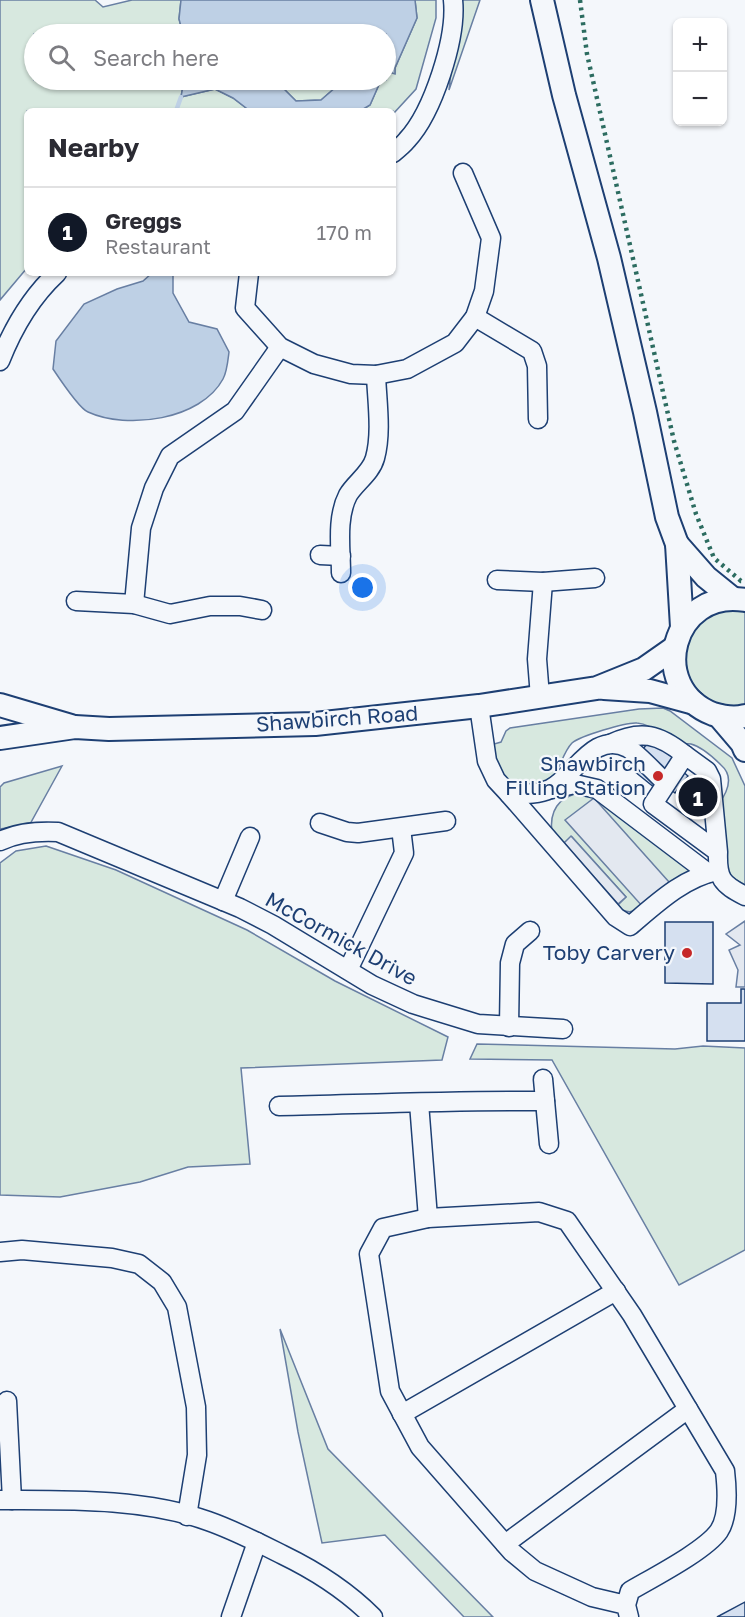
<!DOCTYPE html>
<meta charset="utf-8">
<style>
:root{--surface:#fff;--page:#f7f7f7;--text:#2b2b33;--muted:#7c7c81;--line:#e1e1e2;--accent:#111827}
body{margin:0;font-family:"Golos Text",sans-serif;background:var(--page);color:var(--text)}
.controls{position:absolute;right:18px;top:18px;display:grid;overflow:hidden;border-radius:9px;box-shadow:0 2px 4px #0004}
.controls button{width:54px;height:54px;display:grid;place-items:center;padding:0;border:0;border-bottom:2px solid var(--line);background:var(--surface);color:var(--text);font:30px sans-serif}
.you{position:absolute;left:363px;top:588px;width:21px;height:21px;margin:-15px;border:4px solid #fff;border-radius:50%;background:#1a73e8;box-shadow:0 0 0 9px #1a73e833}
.badge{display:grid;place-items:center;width:39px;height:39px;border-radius:50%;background:var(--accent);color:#fff;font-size:20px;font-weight:700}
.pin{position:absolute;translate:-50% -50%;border:3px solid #fff;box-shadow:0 2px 6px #0006}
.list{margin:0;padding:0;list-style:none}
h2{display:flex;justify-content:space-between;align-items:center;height:78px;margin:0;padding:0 24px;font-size:26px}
h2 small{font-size:20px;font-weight:400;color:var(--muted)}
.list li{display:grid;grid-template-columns:39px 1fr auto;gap:18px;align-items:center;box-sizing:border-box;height:90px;padding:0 24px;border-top:2px solid var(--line)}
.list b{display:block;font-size:22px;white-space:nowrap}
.list p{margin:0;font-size:20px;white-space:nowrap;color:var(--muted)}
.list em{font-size:20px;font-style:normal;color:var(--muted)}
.icon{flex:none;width:33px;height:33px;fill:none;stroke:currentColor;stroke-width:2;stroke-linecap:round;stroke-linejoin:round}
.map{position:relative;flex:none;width:745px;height:1617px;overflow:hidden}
.search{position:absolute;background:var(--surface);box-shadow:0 2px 4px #0004;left:24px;top:24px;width:372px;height:66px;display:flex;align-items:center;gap:15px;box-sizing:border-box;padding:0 21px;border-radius:33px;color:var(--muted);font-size:22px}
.panel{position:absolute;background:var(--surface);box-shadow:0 2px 4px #0004;left:24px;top:108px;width:372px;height:168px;border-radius:9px}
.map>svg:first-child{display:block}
.green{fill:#d7e8df;stroke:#687fa3;stroke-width:1.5}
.parking{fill:#e3e8f0;stroke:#687fa3;stroke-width:1.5}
.water{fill:#bed0e5;stroke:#687fa3;stroke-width:1.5}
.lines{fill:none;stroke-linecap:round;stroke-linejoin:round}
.stream{stroke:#bed0e5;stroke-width:4.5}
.building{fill:#d5e0f0;stroke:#1d3f73;stroke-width:1.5}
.minor-casing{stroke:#1d3f73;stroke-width:21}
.major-casing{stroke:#1d3f73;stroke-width:26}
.minor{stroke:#f4f7fb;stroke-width:18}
.major{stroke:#f4f7fb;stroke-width:22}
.hedge{stroke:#2c6c60;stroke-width:4.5;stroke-dasharray:3 4.5;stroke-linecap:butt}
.poi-dot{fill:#c62828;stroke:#f4f7fb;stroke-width:2}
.labels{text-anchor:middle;stroke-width:4.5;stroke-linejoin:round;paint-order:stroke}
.street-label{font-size:21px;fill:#1d3f73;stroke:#f4f7fb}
.poi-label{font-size:21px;fill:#1d3f73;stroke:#f4f7fb;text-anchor:end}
</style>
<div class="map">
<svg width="745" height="1617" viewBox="0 0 745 1617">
<rect width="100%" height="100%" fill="#f4f7fb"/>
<g class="green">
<polygon points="0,0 95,0 103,7 132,0 181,0 179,19 183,34 34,34 34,80 184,80 181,97 215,89 233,98 250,111 27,111 27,268 0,300"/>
<polygon points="415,0 436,0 436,18 416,89 393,114 393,111 360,111 370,105 381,80 386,80 386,71 395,73 395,68 417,18"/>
<polygon points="459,0 480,0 449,90"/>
<polygon points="279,80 344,80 321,100 296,101 279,84"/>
<path d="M720,610L745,611V705C709,714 675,678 688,643C690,635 693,628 699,622C705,617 714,614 720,610Z"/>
<path d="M663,708L670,711L732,758L745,786V885L730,876L726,867L718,805C727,793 735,777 721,765C714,758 702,747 691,744C687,743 682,745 678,743C664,738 652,724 637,723C626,722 580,736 572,743C559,756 559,785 537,788C506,791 493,771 494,744L501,742L506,731L510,728L639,709Z"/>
<polygon points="62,766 30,824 0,829 0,787 4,783"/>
<path d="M581,793L590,794L695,871L661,890L669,882C656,895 635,924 617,906L626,897L572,837L564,843L552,833C549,812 558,796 581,793Z"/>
<polygon points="46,846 116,870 247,930 335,981 448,1037 442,1060 241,1068 250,1164 188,1167 140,1182 60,1197 0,1195 0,863 16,851"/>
<polygon points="477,1044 675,1049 703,1046 745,1048 745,1250 679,1285 552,1060 470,1059"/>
<polygon points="280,1329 328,1449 493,1617 464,1617 385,1535 322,1543 298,1432"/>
</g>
<g class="parking">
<polygon points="594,798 669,882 643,907 565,820"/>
<polygon points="571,836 626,897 618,904 564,843"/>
<polygon points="745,921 745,987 736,987 738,970 729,950 740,945 726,934"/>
</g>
<g class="water">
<polygon points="181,0 415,0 417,18 395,68 395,74 386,71 386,34 183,34 179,19"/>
<polygon points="184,80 279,80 279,84 296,101 321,100 344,80 381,80 370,105 360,111 250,111 233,98 215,89 181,97"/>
<path d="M152,273H173V293L189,322L217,329L229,352C228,360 227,372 223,379C201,420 127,430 88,412C80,409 59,378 53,369L56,341L84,304L117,289L143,281Z"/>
</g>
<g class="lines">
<polyline class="stream" points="176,111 181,97"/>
</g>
<g class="building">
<polygon points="650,740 677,761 674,764 688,776 675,793 660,781 655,788 629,767"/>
<polygon points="665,922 713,922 713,984 665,983"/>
<polygon points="741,989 745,989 745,1041 707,1041 707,1003 741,1003"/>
<polygon points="745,1602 745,1617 717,1617"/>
</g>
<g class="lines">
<defs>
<g id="minor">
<path d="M393,153C398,149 403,145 407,140C433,112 457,38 453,0"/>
<polyline points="249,273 245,308 280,347 314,364 351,374 376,375 407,369 455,343 475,317 484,291 491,238 463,173"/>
<polyline points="475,317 532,351 537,366 538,419"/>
<path d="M0,361C13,328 30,298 57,273"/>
<polyline points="320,555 341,556"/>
<path d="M341,573C341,549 336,518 348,495C355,483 371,473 375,458C382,433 377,401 376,375"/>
<polyline points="497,580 543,582 595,578"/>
<polyline points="76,601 134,604 170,614 210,606 240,606 262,610"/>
<polyline points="134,604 141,528 154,488 170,456 235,411 280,347"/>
<polyline points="540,697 537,659 543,582"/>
<path d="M479,706L487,761L496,780L509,794C522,794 538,795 550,789C575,777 592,730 628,748C638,754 656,774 666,783"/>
<path d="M610,744C641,729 659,734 685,755"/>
<polyline points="552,789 575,784 597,789 708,873"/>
<path d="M509,794L616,917L630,926C656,904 683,878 717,871"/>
<polyline points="320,823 347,832 358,833 446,821"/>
<path d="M0,841C19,832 38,831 58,832L240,908L273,925L372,985L413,1004L478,1024L563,1029"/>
<path d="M718,852L711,779L707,771L685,755L653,804L718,852C717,879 722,884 745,896"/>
<polyline points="223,901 250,837"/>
<polyline points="348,970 404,853 401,828"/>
<polyline points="509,1027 510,963 515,944 530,931"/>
<polyline points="543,1079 549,1144"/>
<polyline points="419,1103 428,1218"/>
<path d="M279,1106C367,1104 456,1100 545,1101"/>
<polyline points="0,1252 22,1250 112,1258 139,1264 162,1282 177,1307 196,1407 197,1455 187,1516"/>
<polyline points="7,1401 12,1500"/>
<polyline points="402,1414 616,1291"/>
<path d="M0,1500C68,1500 144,1498 208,1521C234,1530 259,1543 283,1555C316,1571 347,1591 373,1617"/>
<polyline points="505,1544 688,1409"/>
<path d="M626,1605L592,1597L535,1571L512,1552L420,1447L390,1391L369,1254L383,1228L428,1218L539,1212L567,1221L632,1315L725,1471C727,1488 729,1516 719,1531C705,1551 652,1578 630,1591L626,1605L629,1617"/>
<polyline points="231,1617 257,1542"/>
</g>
<g id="major">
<polyline points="542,0 564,95 609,258 645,412 667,517 677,544 682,627"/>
<polyline points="677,544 706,577 732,598"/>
<path d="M745,600C672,588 646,688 713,714C723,717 735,719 745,716"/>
<polyline points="604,688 650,691 694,703"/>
<polyline points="0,705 71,726"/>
<polyline points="719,716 742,743 745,750"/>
<polyline points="0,738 75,727 109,729 315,724 479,706 597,688 644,669 674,648"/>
</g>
</defs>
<use href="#minor" class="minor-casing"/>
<use href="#major" class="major-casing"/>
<use href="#minor" class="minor"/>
<use href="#major" class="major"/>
<polyline class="hedge" points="580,0 587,54 674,441 696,514 714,558 741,581 745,581"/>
</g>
<g class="poi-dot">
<circle cx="658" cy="776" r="6"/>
<circle cx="687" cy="953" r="6"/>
</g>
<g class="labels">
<g class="street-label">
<text transform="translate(337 719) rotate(-4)" y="7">Shawbirch Road</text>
<text transform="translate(341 939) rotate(29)" y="7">McCormick Drive</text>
</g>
<g class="poi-label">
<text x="646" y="771">Shawbirch<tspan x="646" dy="24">Filling Station</tspan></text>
<text x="675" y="960">Toby Carvery</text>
</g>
</g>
</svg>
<div class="controls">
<button>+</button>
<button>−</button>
</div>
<div class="you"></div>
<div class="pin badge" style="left:698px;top:797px">1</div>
<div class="search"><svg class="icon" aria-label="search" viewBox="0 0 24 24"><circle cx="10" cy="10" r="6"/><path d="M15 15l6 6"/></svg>Search here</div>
<section class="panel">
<h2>Nearby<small></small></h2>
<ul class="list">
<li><span class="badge">1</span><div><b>Greggs</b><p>Restaurant</p></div><em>170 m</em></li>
</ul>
</section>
</div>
